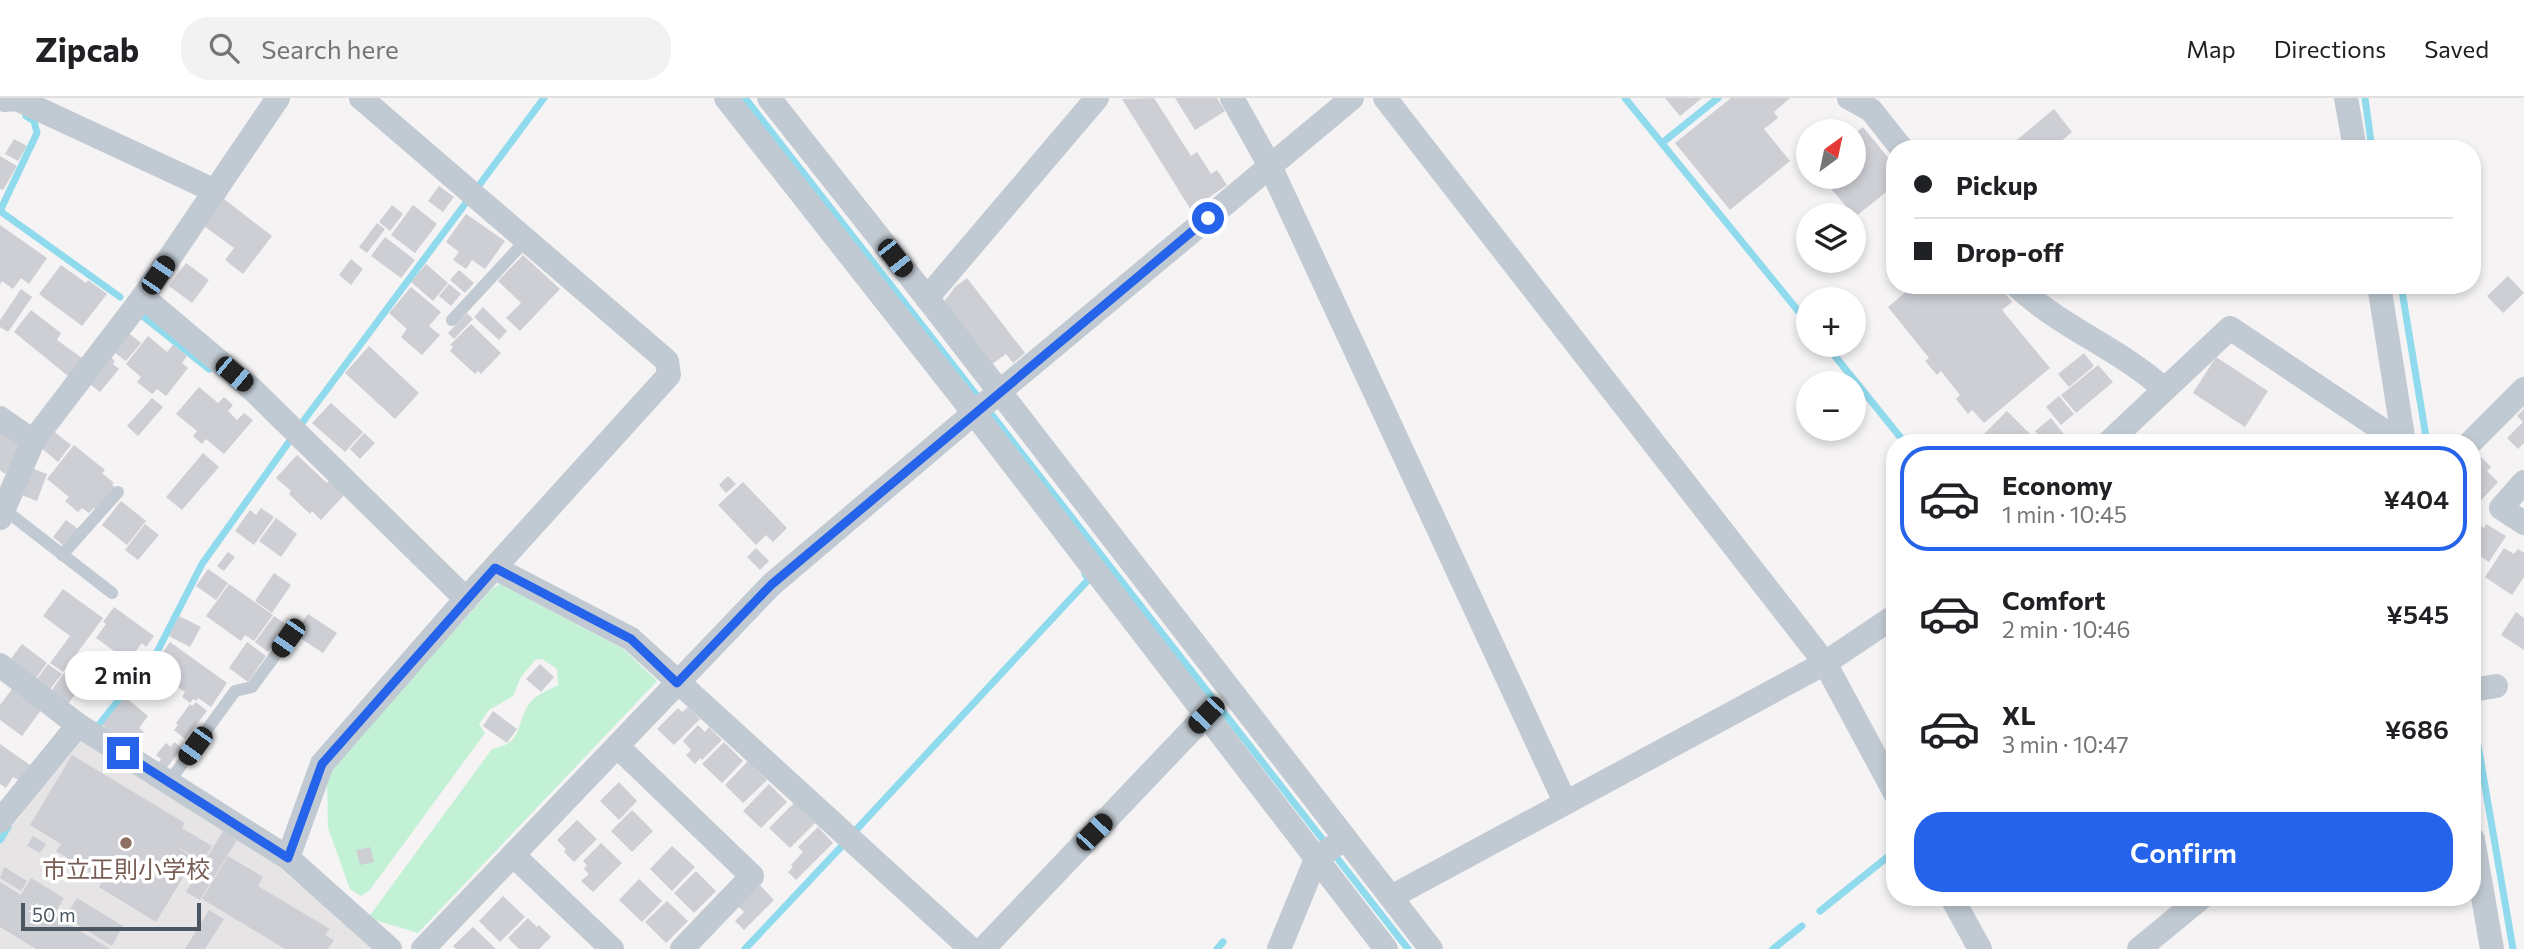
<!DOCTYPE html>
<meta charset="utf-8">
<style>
:root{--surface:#fff;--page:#f2f2f2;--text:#202124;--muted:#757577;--line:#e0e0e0;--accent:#2563eb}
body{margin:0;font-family:Commissioner,"Noto Sans JP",sans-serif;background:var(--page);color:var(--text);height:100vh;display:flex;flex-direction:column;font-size:26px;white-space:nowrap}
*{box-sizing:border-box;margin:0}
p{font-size:23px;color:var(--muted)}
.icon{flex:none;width:38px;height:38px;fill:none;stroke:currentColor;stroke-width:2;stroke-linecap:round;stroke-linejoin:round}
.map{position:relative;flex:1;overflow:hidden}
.side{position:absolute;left:1886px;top:336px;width:595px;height:472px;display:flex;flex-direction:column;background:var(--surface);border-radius:28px;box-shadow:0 4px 10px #0003}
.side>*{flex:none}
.top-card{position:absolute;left:1886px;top:42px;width:595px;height:154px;border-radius:28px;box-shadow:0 4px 10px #0003;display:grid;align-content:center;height:154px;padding:0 28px;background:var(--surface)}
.needle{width:46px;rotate:33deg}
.controls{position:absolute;left:1796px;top:21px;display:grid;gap:14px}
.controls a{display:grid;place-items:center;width:70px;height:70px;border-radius:50%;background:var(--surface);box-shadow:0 4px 10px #0003;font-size:35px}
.scale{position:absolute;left:21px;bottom:18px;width:180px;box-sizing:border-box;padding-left:7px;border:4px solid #4a5661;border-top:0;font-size:19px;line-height:24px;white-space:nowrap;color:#4a5661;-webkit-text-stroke:5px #fff;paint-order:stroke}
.end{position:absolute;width:32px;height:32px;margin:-16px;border:9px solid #2563eb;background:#fff;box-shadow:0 0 0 4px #fff}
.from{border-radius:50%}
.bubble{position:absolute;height:49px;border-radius:24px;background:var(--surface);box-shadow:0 4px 10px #0003;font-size:23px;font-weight:600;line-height:49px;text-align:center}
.car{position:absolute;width:21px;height:42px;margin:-21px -10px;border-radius:9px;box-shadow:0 0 5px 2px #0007;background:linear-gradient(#222 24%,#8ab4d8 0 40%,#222 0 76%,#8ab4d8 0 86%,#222 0)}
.top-card b{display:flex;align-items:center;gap:24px;height:66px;font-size:26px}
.top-card b+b{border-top:2px solid var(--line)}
.top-card i{width:18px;height:18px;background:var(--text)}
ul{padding:12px 0 0;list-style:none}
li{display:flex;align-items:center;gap:21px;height:105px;margin:0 14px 10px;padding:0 14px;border:4px solid transparent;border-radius:28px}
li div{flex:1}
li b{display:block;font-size:26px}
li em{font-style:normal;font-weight:600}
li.active{border-color:var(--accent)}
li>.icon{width:63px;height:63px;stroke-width:1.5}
.action{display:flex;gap:14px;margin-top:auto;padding:14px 28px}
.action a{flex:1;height:80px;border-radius:28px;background:var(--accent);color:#fff;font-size:28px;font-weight:600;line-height:80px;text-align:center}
header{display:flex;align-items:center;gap:42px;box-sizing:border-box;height:98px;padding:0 35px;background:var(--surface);border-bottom:2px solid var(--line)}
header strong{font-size:33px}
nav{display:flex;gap:38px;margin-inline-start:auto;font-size:24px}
.search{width:490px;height:63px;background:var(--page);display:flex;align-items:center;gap:18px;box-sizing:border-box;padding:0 24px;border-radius:28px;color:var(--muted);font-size:26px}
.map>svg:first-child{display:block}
.education{fill:#e6e4e5}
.green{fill:#c3f1d5}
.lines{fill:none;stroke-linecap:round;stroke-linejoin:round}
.stream{stroke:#90daee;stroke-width:7}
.building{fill:#cdcfd5}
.lane{stroke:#c1cad2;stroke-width:12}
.street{stroke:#c1cad2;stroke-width:24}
.route{stroke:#2563eb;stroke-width:9}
.education-dot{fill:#8d6e63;stroke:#fff;stroke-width:2.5}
.labels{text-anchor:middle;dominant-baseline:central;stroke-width:7;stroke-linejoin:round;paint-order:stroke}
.education-label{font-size:24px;fill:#785e54;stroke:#fff}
</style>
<header>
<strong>Zipcab</strong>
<div class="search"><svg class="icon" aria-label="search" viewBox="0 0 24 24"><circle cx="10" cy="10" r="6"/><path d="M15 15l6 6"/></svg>Search here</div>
<nav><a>Map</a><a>Directions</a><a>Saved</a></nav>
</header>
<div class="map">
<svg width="2524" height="851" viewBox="0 0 2524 851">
<rect width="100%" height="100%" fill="#f5f3f3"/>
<polygon class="education" points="79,642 246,742 377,851 0,851 0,748 8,734"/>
<path class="green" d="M 500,486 L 623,551 L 657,583 L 418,835 L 368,820 L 492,651 C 521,645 515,634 526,611 C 532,598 546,593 558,587 L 557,571 L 542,561 L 535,562 L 521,579 L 513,598 L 489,612 L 479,626 L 485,635 L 369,793 L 361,798 L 350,791 L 328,730 L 327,680 L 353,645 L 492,491 Z"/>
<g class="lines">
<g class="stream">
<polyline points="745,0 1408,851"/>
<polyline points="1625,0 1808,225"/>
<polyline points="2365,0 2372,51"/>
<polyline points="26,18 34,23 37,35 0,113 120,199"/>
<polyline points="1662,45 1718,0"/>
<polyline points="477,90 544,0"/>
<polyline points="2401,187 2427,345"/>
<polyline points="144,219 209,271"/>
<polyline points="1826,247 1905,345"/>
<polyline points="299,329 468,102"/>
<polyline points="2473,618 2513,851"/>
<polyline points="98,628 157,554 202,466 291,341"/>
<polyline points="856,732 1089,481 1085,476"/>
<polyline points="0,742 8,729"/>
<polyline points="1820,813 1895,753"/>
<polyline points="745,851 841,749"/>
<polyline points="1217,851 1223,844"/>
<polyline points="1773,851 1802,828"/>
</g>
</g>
<g class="building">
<polygon points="1154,0 1191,58 1197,54 1211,76 1217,72 1227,87 1191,112 1122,1"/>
<polygon points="1175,0 1217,0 1225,13 1195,32"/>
<polygon points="1665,0 1702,0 1680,18"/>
<polygon points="1731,0 1790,0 1774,14 1778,20 1764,31 1790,63 1730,112 1675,45"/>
<polygon points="2054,11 2072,34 2052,51 2006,51"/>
<polygon points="1863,29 1895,68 1895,87 1855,119 1821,79 1853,79 1853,37"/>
<polygon points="14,41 27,48 18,63 5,56"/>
<polygon points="0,58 17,68 3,92 0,91"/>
<polygon points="439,88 454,99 443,114 428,103"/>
<polygon points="224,101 272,138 243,176 225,162 234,150 204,128"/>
<polygon points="392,107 403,116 390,133 379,124"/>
<polygon points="413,107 437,126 415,155 391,137"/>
<polygon points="466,116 505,143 485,171 472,162 466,171 453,162 459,154 446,144"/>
<polygon points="377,125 385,131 367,155 359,149"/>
<polygon points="0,127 47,160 29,186 21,180 13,191 2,183 0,186"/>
<polygon points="385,139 415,162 401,180 371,158"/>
<polygon points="523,157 560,191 520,233 506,220 521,205 498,183"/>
<polygon points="351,161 363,171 351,187 339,177"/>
<polygon points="186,165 209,182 192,205 169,188"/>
<polygon points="426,166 448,185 433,203 411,184"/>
<polygon points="61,167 86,185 88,182 107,196 82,228 39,196"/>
<polygon points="459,172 474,185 465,195 450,182"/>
<polygon points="2508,178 2524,195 2503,215 2487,198"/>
<polygon points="967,180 1025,255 1013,265 1006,256 991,267 943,205 955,189"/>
<polygon points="449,186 461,196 451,208 439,198"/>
<polygon points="1914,187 1975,187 1980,194 1985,190 1983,187 1998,187 2012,204 2002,212 2050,270 1984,325 1972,312 1968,316 1956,301 1960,297 1941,273 1937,277 1925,263 1929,260 1888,209"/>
<polygon points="411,189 441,214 429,228 440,237 422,257 401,239 407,231 389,215"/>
<polygon points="21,191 32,199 8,234 0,229 0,222"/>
<polygon points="483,209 507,233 499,242 474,219"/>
<polygon points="31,212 61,235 57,242 82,260 68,278 14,234"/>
<polygon points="467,215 473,221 454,241 448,235"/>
<polygon points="471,226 501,255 481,276 478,273 475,276 450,253 453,249 450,247"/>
<polygon points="126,233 141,245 126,263 111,252"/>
<polygon points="148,238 167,254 173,247 187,258 182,265 188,270 166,298 157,291 152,296 137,284 141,279 126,266"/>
<polygon points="369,248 419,295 395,321 345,275"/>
<polygon points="2084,255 2094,268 2069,289 2058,276"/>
<polygon points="107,256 115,263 113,266 119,271 100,294 86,283"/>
<polygon points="2216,259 2268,293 2245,329 2193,295"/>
<polygon points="2098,267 2113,284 2076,315 2061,297"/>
<polygon points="199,289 218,305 224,299 233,307 228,313 237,322 244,315 253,322 224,356 206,341 202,346 193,338 197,333 176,316"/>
<polygon points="2059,298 2074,316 2061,327 2046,309"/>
<polygon points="152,300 163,309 138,338 127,328"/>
<polygon points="331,305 363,334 345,354 312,325"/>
<polygon points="2524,311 2524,345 2518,351 2507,340 2523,324 2517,318"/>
<polygon points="2007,313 2039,345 1975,345"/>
<polygon points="2051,320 2071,345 2045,345 2035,333"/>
<polygon points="0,330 24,347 5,376 0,372"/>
<polygon points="52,332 71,347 58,364 39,348"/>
<polygon points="364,335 375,345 360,361 350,351"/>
<polygon points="74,347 105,372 102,375 114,385 112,387 115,389 96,411 94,410 89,415 82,410 78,414 65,403 69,399 47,381"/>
<polygon points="203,355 219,369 182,412 166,399"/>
<polygon points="2478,356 2491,369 2487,373 2498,384 2473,411 2473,362"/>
<polygon points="297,357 327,385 330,381 346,395 321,422 312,413 310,416 289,396 291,393 276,380"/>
<polygon points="29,369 47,376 37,403 19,396"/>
<polygon points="728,378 736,386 726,395 719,387"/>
<polygon points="743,384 787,430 773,444 766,437 756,447 718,407"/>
<polygon points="121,403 146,423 127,447 102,427"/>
<polygon points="261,410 274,419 254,447 235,433 250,412 256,417"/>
<polygon points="276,420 297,436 281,459 259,443"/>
<polygon points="66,422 78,431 64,448 53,439"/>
<polygon points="145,426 159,437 138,462 125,452"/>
<polygon points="2478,426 2484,430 2486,426 2506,438 2489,464 2473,453 2473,433"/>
<polygon points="756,450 769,463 760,472 747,459"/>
<polygon points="2504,450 2514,456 2518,451 2524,455 2524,479 2512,497 2485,479"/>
<polygon points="228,454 235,459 224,473 217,468"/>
<polygon points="208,471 228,485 216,502 196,488"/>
<polygon points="274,475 291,487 272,515 255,503"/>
<polygon points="229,486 273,517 254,543 245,537 241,543 206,518"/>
<polygon points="63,491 103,520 63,574 50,565 70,538 43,518"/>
<polygon points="114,509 154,538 146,549 142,545 128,563 96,540 106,526 103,524"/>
<polygon points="2516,514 2524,520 2524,552 2501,537"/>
<polygon points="308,516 337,535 323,555 294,536"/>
<polygon points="179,518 201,529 190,549 169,538"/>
<polygon points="274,518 287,527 268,554 255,544"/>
<polygon points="170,544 227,585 211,609 198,600 196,603 193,601 190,605 182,599 185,594 151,571"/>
<polygon points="247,544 266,558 248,584 229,570"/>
<polygon points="22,546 47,565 33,584 7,566"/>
<polygon points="48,566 62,576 47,595 34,585"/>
<polygon points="130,566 138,573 120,598 109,589 124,569 126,571"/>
<polygon points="540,566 554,579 541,594 526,581"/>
<polygon points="64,575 81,588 68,606 51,593"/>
<polygon points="15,587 44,608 22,638 0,622 0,607"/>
<polygon points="125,599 148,618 139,630 144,634 134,646 129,642 126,646 102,627"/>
<polygon points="196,604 207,613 185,641 174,632 178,627 176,625 190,606 192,608"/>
<polygon points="688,609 700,621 674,647 657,631 678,610 682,614"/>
<polygon points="493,613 517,631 507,645 483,628"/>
<polygon points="698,627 705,634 709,629 722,642 702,662 700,660 695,666 686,657 691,652 683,643"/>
<polygon points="174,644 182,650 165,672 158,666 161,661 156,657 166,645 171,649"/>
<polygon points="724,644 743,663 722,685 702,666"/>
<polygon points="0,646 30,667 20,683 13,679 6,690 0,686"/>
<polygon points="72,657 185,725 182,730 212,748 202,764 173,746 194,761 156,824 99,789 103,782 56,753 61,746 30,727"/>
<polygon points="748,663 767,682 743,705 725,687"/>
<polygon points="619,684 637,703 619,722 600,703"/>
<polygon points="769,686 787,704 761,730 743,713"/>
<polygon points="794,705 815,725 790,750 769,730"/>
<polygon points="632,712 653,733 632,754 611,733"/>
<polygon points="577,722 597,741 574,764 564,754 566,751 557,742"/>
<polygon points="818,729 833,745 796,782 788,774 793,769 791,767 803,754 798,749"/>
<polygon points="223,733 237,742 200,802 186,794"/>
<polygon points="33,738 46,746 40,755 27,748"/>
<polygon points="601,745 622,765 593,794 581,783 589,776 584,771 587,767 583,763"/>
<polygon points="672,748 695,769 672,793 650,771"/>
<polygon points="370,749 374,764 360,767 356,752"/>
<polygon points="228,758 263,779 258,788 330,831 325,837 334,842 328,851 285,851 202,801"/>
<polygon points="4,769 27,783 21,793 0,780"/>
<polygon points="696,773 716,793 694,815 674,795"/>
<polygon points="31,780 64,800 54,817 110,851 36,851 0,829 0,784 21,797"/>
<polygon points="639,781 662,803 642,824 619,802"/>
<polygon points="760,787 774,802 744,832 735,823 744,814 738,808"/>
<polygon points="503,798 525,819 500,844 479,823"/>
<polygon points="77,800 123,828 112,848 65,819"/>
<polygon points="667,803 688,823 666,845 645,824"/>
<polygon points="209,812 224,821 205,851 185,851"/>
<polygon points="528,820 537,829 539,827 551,839 539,851 519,851 508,840"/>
<polygon points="473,829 496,851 456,851 453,848"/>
</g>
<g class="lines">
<g class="lane">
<polyline points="452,222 526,142"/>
<polyline points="5,412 112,495"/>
<polyline points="62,457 118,394"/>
<polyline points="169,684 235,593 252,589 288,540"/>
</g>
<g class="street">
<polyline points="0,0 5,2 17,1 215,93"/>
<polyline points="726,0 974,315 1386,851"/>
<polyline points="769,0 927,200 1431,851"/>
<polyline points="1232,0 1270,68 1565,704"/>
<polyline points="1385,0 1825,565 1895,695"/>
<polyline points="1849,0 1871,12 1902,51"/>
<polyline points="2346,0 2355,51"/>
<path d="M 2016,187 C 2061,230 2119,250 2164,291"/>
<polyline points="2379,187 2404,345"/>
<polyline points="143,199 253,292 466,501"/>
<polyline points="927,200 1097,0"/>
<polyline points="0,320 33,343"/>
<polyline points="2108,345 2230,230 2402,345"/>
<polyline points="2470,345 2524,291"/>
<polyline points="2524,384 2501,410 2524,425"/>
<polyline points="0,420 33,343 143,199 278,0"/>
<polyline points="495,470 631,541 971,851"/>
<polyline points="0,567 78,627 288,760 390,851"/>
<polyline points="2473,592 2496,588"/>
<polyline points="617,648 752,778 682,851"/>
<polyline points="0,723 78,627"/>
<polyline points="2473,741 2492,851"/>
<polyline points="513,757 612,851"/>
<polyline points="288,760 322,666 466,501 669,277 667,263 361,0"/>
<polyline points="1391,799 1825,565 1895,518"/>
<polyline points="1952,800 1980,851"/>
<polyline points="423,851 771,487 974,315 1352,0"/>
<polyline points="983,851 1206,617"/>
<polyline points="1279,851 1316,761 1345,740"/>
<polyline points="2139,851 2201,800"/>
</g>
</g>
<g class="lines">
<polyline class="route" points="123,655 288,760 322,666 495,470 631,541 677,585 771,487 1208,120"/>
</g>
<circle class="education-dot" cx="126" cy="745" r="7"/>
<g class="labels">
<g class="education-label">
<text x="126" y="770">市立正則小学校</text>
</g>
</g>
</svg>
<div class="controls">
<a><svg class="needle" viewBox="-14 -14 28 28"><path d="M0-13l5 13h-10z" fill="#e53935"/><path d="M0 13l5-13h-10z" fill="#757577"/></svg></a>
<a><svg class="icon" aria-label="layers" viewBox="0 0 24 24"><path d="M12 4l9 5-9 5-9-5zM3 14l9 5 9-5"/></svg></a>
<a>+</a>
<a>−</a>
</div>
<div class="scale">50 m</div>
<i class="end from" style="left:1208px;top:120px"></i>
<i class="end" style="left:123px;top:655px"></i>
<div class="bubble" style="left:65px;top:553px;width:116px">2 min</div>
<i class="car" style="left:895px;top:160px;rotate:142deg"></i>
<i class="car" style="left:158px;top:177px;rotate:34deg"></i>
<i class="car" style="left:234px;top:276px;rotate:130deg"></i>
<i class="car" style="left:288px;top:540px;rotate:215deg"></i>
<i class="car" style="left:1206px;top:617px;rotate:224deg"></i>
<i class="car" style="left:195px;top:648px;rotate:216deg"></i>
<i class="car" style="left:1094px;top:734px;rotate:44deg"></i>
<div class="top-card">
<b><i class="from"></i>Pickup</b>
<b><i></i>Drop-off</b>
</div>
<section class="side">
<ul>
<li class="active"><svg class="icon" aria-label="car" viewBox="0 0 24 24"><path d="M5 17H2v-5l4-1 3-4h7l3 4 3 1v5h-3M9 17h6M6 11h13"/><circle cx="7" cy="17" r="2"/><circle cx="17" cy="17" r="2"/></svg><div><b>Economy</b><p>1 min · 10:45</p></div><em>¥404</em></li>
<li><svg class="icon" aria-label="car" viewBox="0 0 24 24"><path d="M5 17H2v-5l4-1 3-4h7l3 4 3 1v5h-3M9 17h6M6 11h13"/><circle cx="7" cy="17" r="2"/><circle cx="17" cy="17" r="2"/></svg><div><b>Comfort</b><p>2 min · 10:46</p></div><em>¥545</em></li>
<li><svg class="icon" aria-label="car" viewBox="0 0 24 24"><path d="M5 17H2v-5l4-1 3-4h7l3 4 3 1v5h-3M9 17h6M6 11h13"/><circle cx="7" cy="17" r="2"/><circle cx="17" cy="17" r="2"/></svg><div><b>XL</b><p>3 min · 10:47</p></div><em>¥686</em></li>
</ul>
<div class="action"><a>Confirm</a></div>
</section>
</div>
